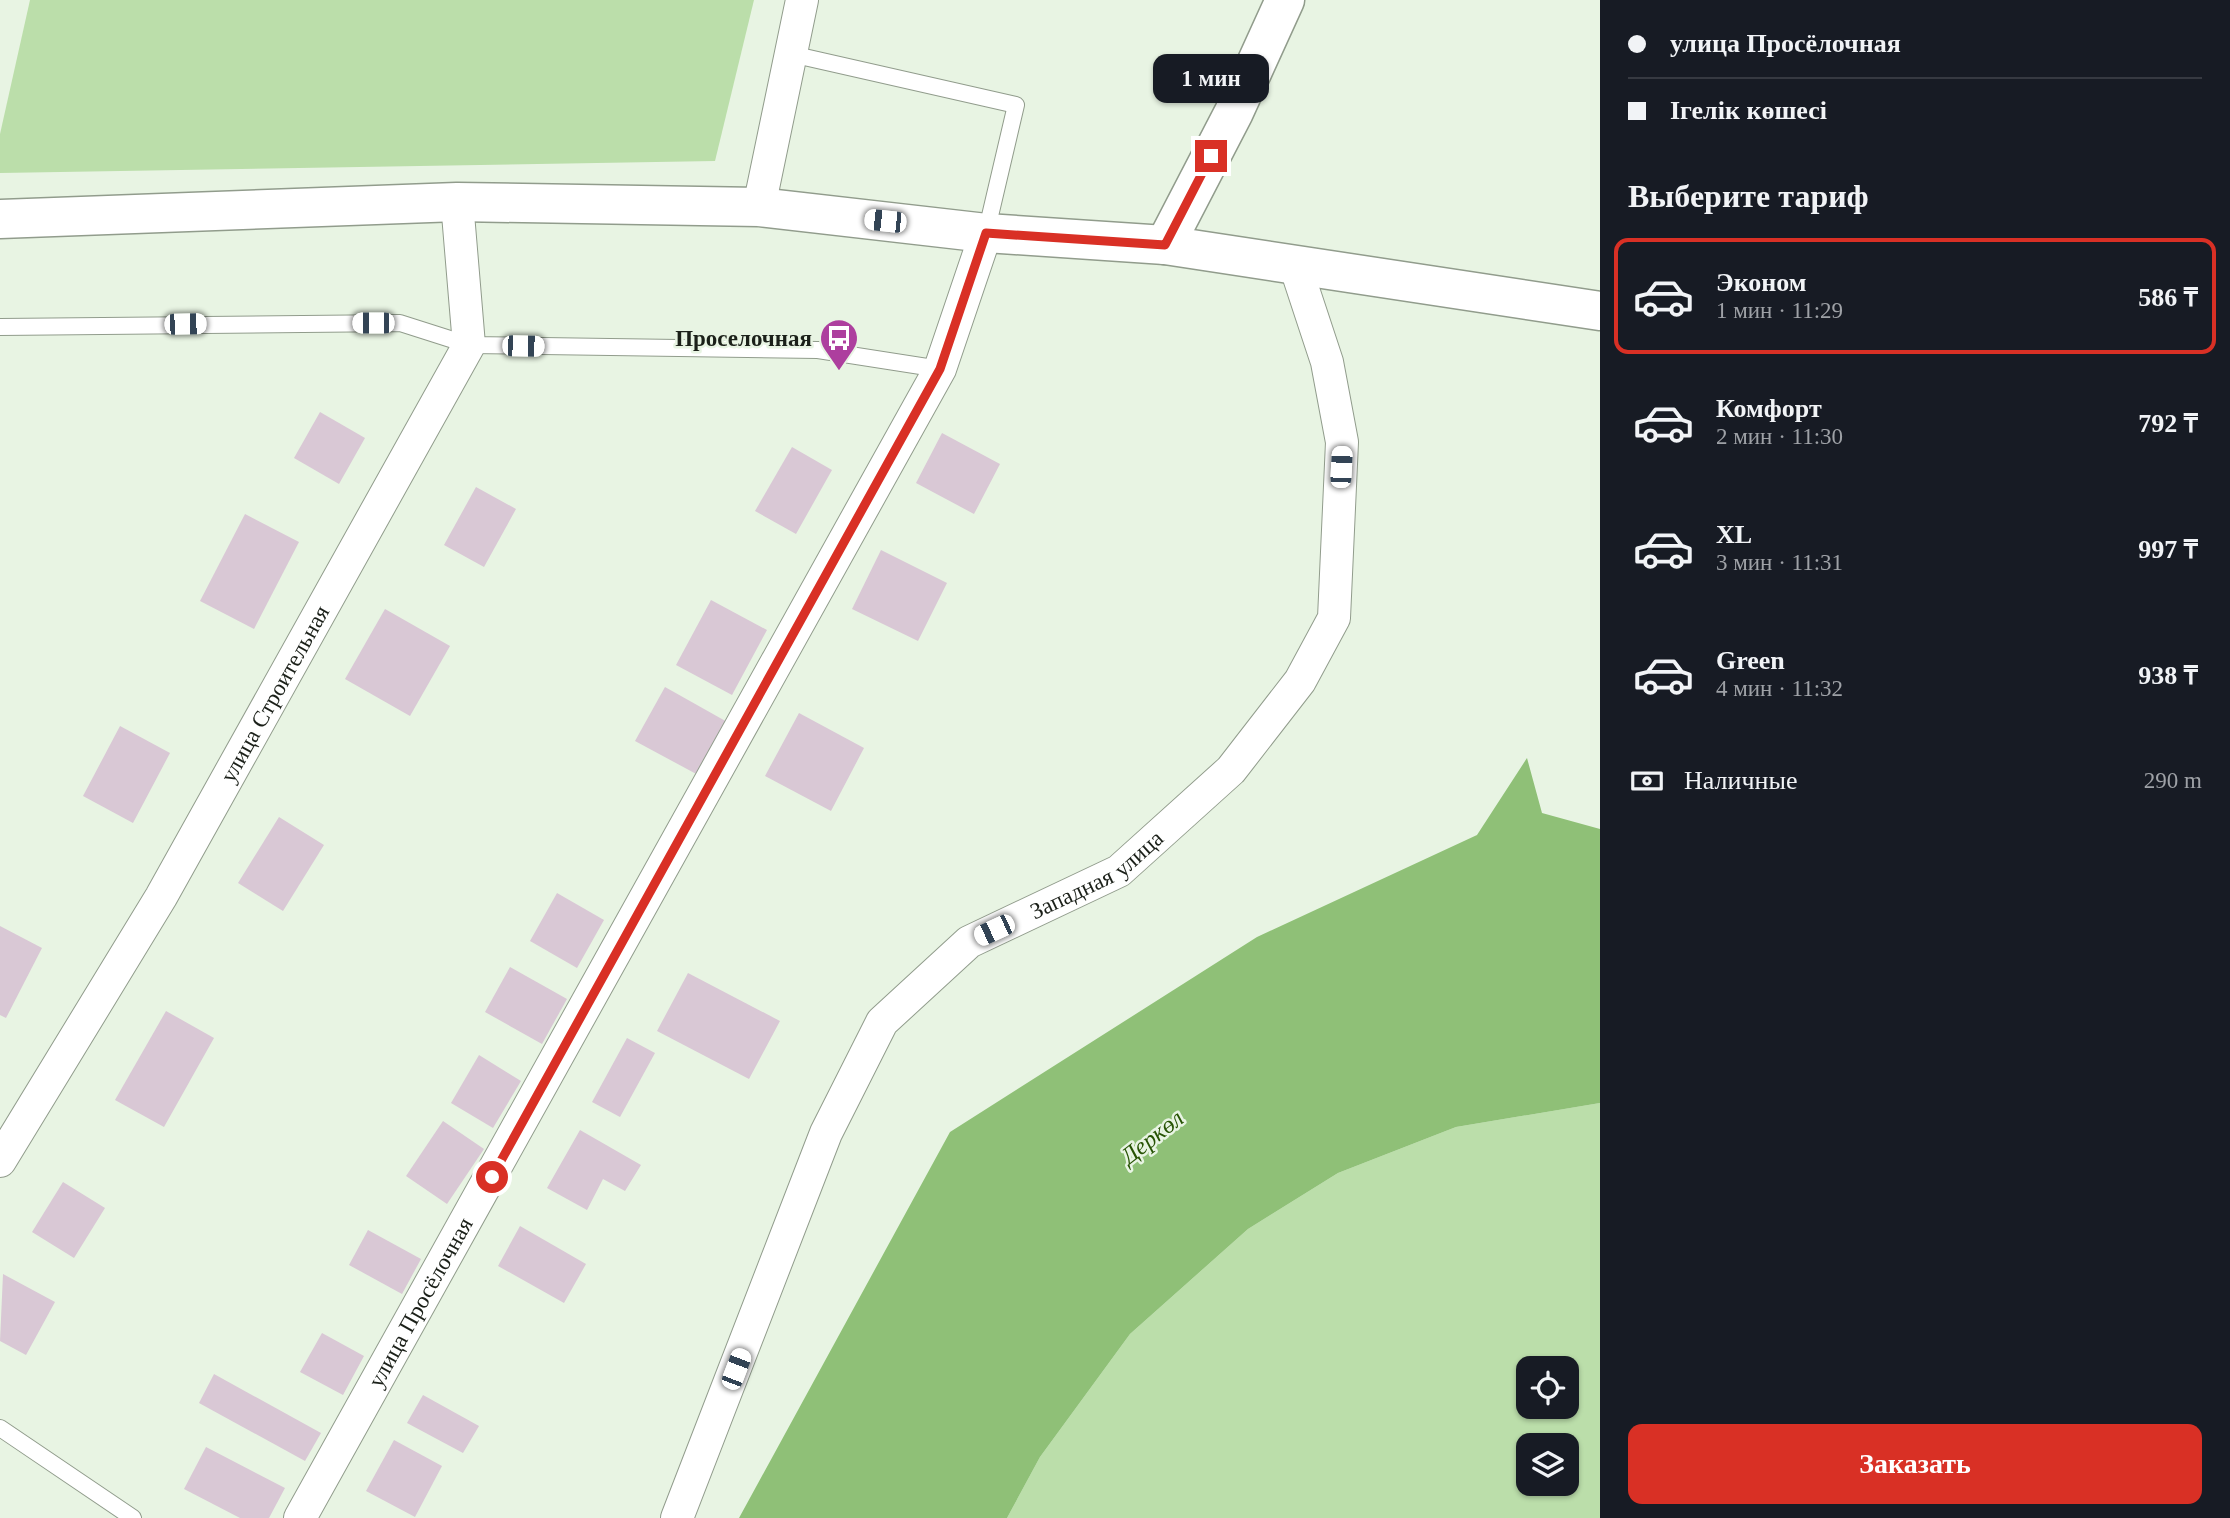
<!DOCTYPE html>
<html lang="ru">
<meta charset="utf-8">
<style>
:root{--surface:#171b24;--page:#20242c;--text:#f1f3f6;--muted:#9ea1a6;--line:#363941;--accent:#d93025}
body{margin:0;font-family:Georgia,serif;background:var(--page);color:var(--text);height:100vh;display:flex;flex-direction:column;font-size:26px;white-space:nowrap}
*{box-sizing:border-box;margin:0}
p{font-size:23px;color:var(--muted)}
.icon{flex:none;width:38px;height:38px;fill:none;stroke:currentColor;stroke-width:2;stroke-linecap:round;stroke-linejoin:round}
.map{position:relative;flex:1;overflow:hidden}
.sheet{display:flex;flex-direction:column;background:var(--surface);width:630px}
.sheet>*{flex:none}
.top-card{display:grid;align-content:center;height:154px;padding:0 28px;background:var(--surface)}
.controls{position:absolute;left:1516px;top:1356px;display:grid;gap:14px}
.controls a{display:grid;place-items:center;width:63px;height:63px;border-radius:14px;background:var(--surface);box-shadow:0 2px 5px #0004;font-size:35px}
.end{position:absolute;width:32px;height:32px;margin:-16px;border:9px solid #d93025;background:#fff;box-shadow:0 0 0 4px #fff}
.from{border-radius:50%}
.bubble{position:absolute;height:49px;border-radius:14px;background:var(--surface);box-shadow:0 2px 5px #0004;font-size:23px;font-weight:600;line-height:49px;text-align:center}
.car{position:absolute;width:21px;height:42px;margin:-21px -10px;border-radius:9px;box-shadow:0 0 5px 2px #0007;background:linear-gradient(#fff 24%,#345 0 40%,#fff 0 76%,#345 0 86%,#fff 0)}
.top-card b{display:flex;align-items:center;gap:24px;height:66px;font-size:26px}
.top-card b+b{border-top:2px solid var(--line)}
.top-card i{width:18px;height:18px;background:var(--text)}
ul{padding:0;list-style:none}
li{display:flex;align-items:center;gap:21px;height:116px;margin:0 14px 10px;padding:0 14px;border:4px solid transparent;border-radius:14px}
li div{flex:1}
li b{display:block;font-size:26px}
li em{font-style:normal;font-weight:600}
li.selected{border-color:var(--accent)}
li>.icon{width:63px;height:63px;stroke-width:1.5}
h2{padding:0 28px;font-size:32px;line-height:84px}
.pay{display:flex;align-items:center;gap:18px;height:77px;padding:0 28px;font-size:26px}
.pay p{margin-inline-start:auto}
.cta{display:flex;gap:14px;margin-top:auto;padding:14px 28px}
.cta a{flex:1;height:80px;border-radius:14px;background:var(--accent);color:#fff;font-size:28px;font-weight:600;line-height:80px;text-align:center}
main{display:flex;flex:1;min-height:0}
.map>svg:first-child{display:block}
.green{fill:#bbdeaa;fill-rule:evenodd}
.water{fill:#8fc077}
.building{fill:#d9c8d5}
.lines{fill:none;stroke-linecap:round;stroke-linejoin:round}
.lane-casing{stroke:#919c8c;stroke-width:18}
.street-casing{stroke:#919c8c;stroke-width:34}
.secondary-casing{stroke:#919c8c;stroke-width:41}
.lane{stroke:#fff;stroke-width:16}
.street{stroke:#fff;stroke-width:32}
.secondary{stroke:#fff;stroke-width:38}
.route{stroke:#d93025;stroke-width:9}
.labels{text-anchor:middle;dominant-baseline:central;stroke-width:5;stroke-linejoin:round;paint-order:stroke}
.poi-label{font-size:23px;font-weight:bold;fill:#1b2019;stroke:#e8f4e3;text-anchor:end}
.street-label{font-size:23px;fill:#1b2019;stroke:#e8f4e3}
.water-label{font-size:24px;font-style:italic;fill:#265303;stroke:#e8f4e3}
</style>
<main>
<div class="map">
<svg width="1600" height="1518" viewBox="0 0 1600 1518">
<rect width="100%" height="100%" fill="#e8f4e3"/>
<g class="green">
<polygon points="30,0 754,0 715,161 0,173 0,134"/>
<path d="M 1600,1103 L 1600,1518 L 1007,1518 L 1040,1457 L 1130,1334 L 1248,1229 L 1338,1173 L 1456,1127 ZM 1528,1368 L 1566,1368 L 1566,1407 L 1528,1407 ZM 1528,1446 L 1566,1446 L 1566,1484 L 1528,1484 Z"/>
</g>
<polygon class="water" points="1527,758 1542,813 1600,829 1600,1103 1456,1127 1338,1173 1248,1229 1130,1334 1040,1457 1007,1518 739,1518 950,1132 1257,937 1477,835"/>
<g class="building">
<polygon points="320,412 365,438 339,484 294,458"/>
<polygon points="942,433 1000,464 974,514 916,483"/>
<polygon points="792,447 832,470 796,534 755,511"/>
<polygon points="476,487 516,509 484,567 444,545"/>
<polygon points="245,514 299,542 254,629 200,601"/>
<polygon points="881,550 947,583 918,641 852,609"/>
<polygon points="711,600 767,630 732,695 676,665"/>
<polygon points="385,609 450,646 410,716 345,679"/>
<polygon points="665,687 729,723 700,776 635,741"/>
<polygon points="799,713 864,748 831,811 765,776"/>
<polygon points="120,726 170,753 133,823 83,796"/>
<polygon points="279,817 324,845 283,911 238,883"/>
<polygon points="557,893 604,920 577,968 530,941"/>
<polygon points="0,926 42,948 6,1018 0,1015"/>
<polygon points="510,967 567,999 542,1044 485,1012"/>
<polygon points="688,973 780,1021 749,1079 657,1031"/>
<polygon points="166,1011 214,1038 164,1127 115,1100"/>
<polygon points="627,1038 655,1053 620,1117 592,1102"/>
<polygon points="479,1055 521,1081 493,1128 451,1103"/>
<polygon points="443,1121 484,1149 447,1204 406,1176"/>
<polygon points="580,1130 641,1165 625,1191 603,1179 587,1210 547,1188"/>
<polygon points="63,1182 105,1208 74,1258 32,1232"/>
<polygon points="520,1226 586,1264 564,1303 498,1266"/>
<polygon points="368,1230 421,1259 402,1294 349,1265"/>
<polygon points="3,1274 55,1302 26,1355 0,1341"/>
<polygon points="322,1333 364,1356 343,1395 300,1372"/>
<polygon points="214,1374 321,1433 305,1461 199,1403"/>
<polygon points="423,1395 479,1426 463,1453 407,1423"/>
<polygon points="394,1440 442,1466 415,1517 366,1491"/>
<polygon points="206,1447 285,1488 269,1518 240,1518 184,1489"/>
</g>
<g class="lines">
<defs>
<g id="lane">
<polyline points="791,54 1016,105 986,233"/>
<polyline points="0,327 400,323 469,345 818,350 940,369"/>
<polyline points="0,1428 133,1518"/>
</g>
<g id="street">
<polyline points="759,207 802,0"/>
<path id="s1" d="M 0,1161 L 161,897 L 469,345 L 457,202"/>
<path id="s2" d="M 300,1518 L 940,369 L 986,233"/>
<path id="s3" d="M 677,1518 L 826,1133 L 882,1022 L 969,942 L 1119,871 L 1231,770 L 1300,681 L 1334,618 L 1342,442 L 1327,362 L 1295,265"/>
</g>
<g id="secondary">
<polyline points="0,219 457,202 759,207 986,233 1165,245 1600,311"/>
<polyline points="1165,245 1234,112 1285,0"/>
</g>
</defs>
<use href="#lane" class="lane-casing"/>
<use href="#street" class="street-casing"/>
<use href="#secondary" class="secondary-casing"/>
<use href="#lane" class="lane"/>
<use href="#street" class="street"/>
<use href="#secondary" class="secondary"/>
</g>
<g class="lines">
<polyline class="route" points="492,1177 940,369 986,233 1165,245 1211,156"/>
</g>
<defs>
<symbol id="bus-pin" viewBox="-11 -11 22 30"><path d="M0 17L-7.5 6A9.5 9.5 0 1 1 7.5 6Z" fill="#ad3f9e" stroke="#e8f4e3"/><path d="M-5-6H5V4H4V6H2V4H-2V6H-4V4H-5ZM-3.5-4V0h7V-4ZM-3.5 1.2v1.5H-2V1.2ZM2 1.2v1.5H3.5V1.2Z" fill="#fff"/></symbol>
</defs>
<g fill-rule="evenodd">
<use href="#bus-pin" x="817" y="316" width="44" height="60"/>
</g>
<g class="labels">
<g class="poi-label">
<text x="812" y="338">Проселочная</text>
</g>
<g class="street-label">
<text stroke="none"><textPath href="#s1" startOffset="542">улица Строительная</textPath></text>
<text stroke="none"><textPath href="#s3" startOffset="800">Западная улица</textPath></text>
<text stroke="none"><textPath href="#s2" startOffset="247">улица Просёлочная</textPath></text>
</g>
<g class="water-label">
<text transform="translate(1152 1137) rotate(-38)">Деркөл</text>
</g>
</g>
</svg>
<div class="controls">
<a><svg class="icon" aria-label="locate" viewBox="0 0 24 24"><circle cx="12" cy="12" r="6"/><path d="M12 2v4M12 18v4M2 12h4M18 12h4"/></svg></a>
<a><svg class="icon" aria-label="layers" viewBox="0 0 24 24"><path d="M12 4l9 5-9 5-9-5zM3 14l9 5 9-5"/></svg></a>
</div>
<i class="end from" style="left:492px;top:1177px"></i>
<i class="end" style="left:1211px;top:156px"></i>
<div class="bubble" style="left:1153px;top:54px;width:116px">1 мин</div>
<i class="car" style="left:885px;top:221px;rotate:276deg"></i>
<i class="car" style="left:373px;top:323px;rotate:270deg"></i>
<i class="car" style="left:185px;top:324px;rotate:89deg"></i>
<i class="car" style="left:523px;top:346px;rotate:91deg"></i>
<i class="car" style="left:1341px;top:467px;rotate:3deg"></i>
<i class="car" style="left:994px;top:930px;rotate:245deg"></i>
<i class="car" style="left:736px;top:1369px;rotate:21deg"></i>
</div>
<section class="sheet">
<div class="top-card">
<b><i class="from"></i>улица Просёлочная</b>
<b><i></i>Ігелік көшесі</b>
</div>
<h2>Выберите тариф</h2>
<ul>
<li class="selected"><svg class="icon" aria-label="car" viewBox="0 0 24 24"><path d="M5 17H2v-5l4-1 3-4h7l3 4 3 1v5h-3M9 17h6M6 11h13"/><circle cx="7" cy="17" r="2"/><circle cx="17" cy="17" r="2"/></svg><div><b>Эконом</b><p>1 мин · 11:29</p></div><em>586 ₸</em></li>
<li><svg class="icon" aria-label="car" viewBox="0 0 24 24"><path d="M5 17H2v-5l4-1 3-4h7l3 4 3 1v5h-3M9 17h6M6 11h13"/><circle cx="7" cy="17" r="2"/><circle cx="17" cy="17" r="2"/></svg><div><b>Комфорт</b><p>2 мин · 11:30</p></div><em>792 ₸</em></li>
<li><svg class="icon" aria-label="car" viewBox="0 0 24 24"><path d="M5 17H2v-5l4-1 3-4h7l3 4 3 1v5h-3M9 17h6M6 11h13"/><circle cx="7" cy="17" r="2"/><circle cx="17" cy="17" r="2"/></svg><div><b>XL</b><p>3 мин · 11:31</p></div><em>997 ₸</em></li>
<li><svg class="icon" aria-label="car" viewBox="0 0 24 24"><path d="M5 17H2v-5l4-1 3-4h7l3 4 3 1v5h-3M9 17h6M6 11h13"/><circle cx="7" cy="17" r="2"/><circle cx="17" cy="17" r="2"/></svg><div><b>Green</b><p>4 мин · 11:32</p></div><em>938 ₸</em></li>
</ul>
<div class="pay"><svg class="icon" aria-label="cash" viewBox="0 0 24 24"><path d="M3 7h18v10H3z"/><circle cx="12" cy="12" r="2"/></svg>Наличные<p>290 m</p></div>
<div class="cta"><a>Заказать</a></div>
</section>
</main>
